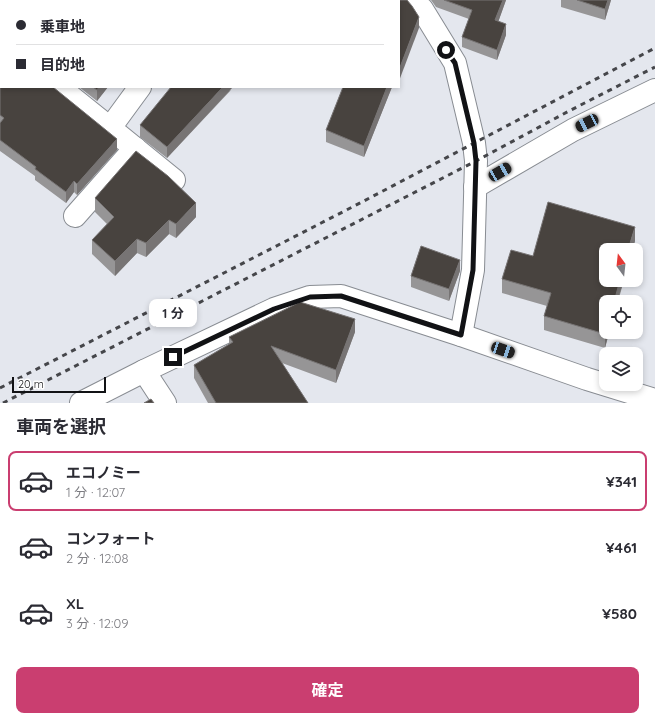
<!DOCTYPE html>
<html lang="ja">
<meta charset="utf-8">
<style>
:root{--surface:#fff;--page:#f7f7f7;--text:#2b2b33;--muted:#7c7c81;--line:#e1e1e2;--accent:#ca3e70}
body{margin:0;font-family:Quicksand,"Noto Sans JP",sans-serif;background:var(--page);color:var(--text);height:100vh;display:flex;flex-direction:column;font-size:15px;white-space:nowrap}
*{box-sizing:border-box;margin:0}
p{font-size:13px;color:var(--muted)}
.icon{flex:none;width:22px;height:22px;fill:none;stroke:currentColor;stroke-width:2;stroke-linecap:round;stroke-linejoin:round}
.map{position:relative;height:403px;overflow:hidden}
.details{display:flex;flex-direction:column;background:var(--surface);flex:1}
.details>*{flex:none}
.top-card{position:absolute;left:0px;top:0px;width:400px;height:88px;box-shadow:0 2px 6px #0003;display:grid;align-content:center;height:88px;padding:0 16px;background:var(--surface)}
.needle{width:26px;rotate:345deg}
.buttons{position:absolute;left:599px;top:243px;display:grid;gap:8px}
.buttons a{display:grid;place-items:center;width:44px;height:44px;border-radius:8px;background:var(--surface);box-shadow:0 2px 6px #0003;font-size:20px}
.scale{position:absolute;left:12px;bottom:10px;width:94px;box-sizing:border-box;padding-left:4px;border:2px solid #111215;border-top:0;font-size:11px;line-height:14px;white-space:nowrap;color:#111215;-webkit-text-stroke:3px #fff;paint-order:stroke}
.end{position:absolute;width:18px;height:18px;margin:-9px;border:5px solid #111215;background:#fff;box-shadow:0 0 0 2px #fff}
.from{border-radius:50%}
.bubble{position:absolute;height:28px;border-radius:8px;background:var(--surface);box-shadow:0 2px 6px #0003;font-size:13px;font-weight:700;line-height:28px;text-align:center}
.car{position:absolute;width:12px;height:24px;margin:-12px -6px;border-radius:5px;box-shadow:0 0 3px 1px #0007;background:linear-gradient(#222 24%,#8ab4d8 0 40%,#222 0 76%,#8ab4d8 0 86%,#222 0)}
.top-card b{display:flex;align-items:center;gap:14px;height:38px;font-size:15px}
.top-card b+b{border-top:1px solid var(--line)}
.top-card i{width:10px;height:10px;background:var(--text)}
ul{padding:0;list-style:none}
li{display:flex;align-items:center;gap:12px;height:60px;margin:0 8px 6px;padding:0 8px;border:2px solid transparent;border-radius:8px}
li div{flex:1}
li b{display:block;font-size:15px}
li em{font-style:normal;font-weight:700}
li.selected{border-color:var(--accent)}
li>.icon{width:36px;height:36px;stroke-width:1.5}
h2{padding:0 16px;font-size:18px;line-height:48px}
.button{display:flex;gap:8px;margin-top:auto;padding:8px 16px}
.button a{flex:1;height:46px;border-radius:8px;background:var(--accent);color:#fff;font-size:16px;font-weight:700;line-height:46px;text-align:center}
.map>svg:first-child{display:block}
.lines{fill:none;stroke-linecap:round;stroke-linejoin:round}
.street-casing{stroke:#888c92;stroke-width:24}
.street{stroke:#fff;stroke-width:22}
.rail{stroke:#45464a;stroke-width:3;stroke-dasharray:5 5;stroke-linecap:butt}
.wall{fill:#969596}
.shaded-wall{fill:#777474}
.building{fill:#48433f;stroke:#777474}
.route{stroke:#111215;stroke-width:5}
</style>
<div class="map">
<svg width="655" height="403" viewBox="0 0 655 403">
<rect width="100%" height="100%" fill="#e4e7ee"/>
<g class="lines">
<defs>
<g id="street">
<polyline points="412,0 422,9 455,63 474,143 476,161 473,270 461,335"/>
<polyline points="202,1 203,0"/>
<polyline points="0,40 1,41"/>
<polyline points="59,87 110,128"/>
<polyline points="140,87 110,128 174,180"/>
<polyline points="475,187 573,130 655,90"/>
<polyline points="75,216 135,148"/>
<polyline points="144,371 165,403"/>
<polyline points="81,403 144,371 274,309 310,297 341,296 461,335 587,379 655,400"/>
</g>
</defs>
<use href="#street" class="street-casing"/>
<use href="#street" class="street"/>
<g class="rail">
<polyline points="0,388 362,202 655,48"/>
<polyline points="3,403 476,161 569,111 655,67"/>
</g>
</g>
<g class="wall">
<polygon points="0,0 1,1 1,28 0,28"/>
<polygon points="238,0 263,0 262,1 239,1"/>
<polygon points="306,0 341,0 340,1 307,1"/>
<polygon points="431,0 506,0 498,22 506,35 497,60 462,47 462,37 469,19 436,7"/>
<polygon points="561,0 611,0 605,20 561,7"/>
<polygon points="0,42 117,150 77,195 74,192 66,203 35,180 35,176 0,151"/>
<polygon points="79,87 108,87 97,101"/>
<polygon points="392,87 364,157 326,142 326,130"/>
<polygon points="231,90 167,158 140,137 140,125"/>
<polygon points="95,198 196,217 176,238 169,234 146,257 137,253 115,276 92,254 92,240 107,224 95,212"/>
<polygon points="635,241 605,348 544,330 544,316 547,306 502,293 502,279 533,256"/>
<polygon points="460,271 449,301 411,287 411,276"/>
<polygon points="355,332 336,383 282,363 308,403 208,403 194,378 194,365 229,344 229,337"/>
</g>
<g class="shaded-wall">
<polygon points="168,0 175,0 174,1 167,1"/>
<polygon points="256,0 263,0 262,1 255,1"/>
<polygon points="329,0 341,0 340,1 328,1"/>
<polygon points="503,0 506,0 495,31 495,20"/>
<polygon points="608,0 611,0 605,20 605,9"/>
<polygon points="419,17 419,28 399,81 399,70"/>
<polygon points="506,24 506,35 497,60 497,50"/>
<polygon points="99,87 108,87 97,101 97,90"/>
<polygon points="223,87 233,87 167,158 167,147"/>
<polygon points="387,87 392,87 364,157 364,146"/>
<polygon points="117,139 117,150 77,195 77,184"/>
<polygon points="74,181 74,192 66,203 66,192"/>
<polygon points="196,203 196,217 176,238 176,224"/>
<polygon points="169,220 169,234 146,257 146,243"/>
<polygon points="635,227 635,241 632,250 628,250"/>
<polygon points="137,239 137,253 115,276 115,261"/>
<polygon points="460,260 460,271 449,301 449,289"/>
<polygon points="620,280 624,280 617,302 614,302"/>
<polygon points="355,319 355,332 336,383 336,370"/>
<polygon points="606,328 606,332 609,332 605,348 605,334"/>
</g>
<g class="building">
<polygon points="0,0 84,0 86,1 1,1 1,17 0,17"/>
<polygon points="115,0 168,0 167,1 114,1"/>
<polygon points="321,0 329,0 328,1 323,1"/>
<polygon points="378,0 407,0 412,6 419,17 399,70 399,1 377,1"/>
<polygon points="444,0 503,0 495,20 506,24 497,50 462,37 472,10"/>
<polygon points="577,0 608,0 605,9"/>
<polygon points="0,42 1,42 1,87 53,87 117,139 77,184 74,181 66,192 35,169 36,167 0,140 0,123 4,118 0,115"/>
<polygon points="93,87 99,87 97,90"/>
<polygon points="171,87 223,87 167,147 140,125"/>
<polygon points="343,87 387,87 364,146 326,130"/>
<polygon points="136,151 168,176 196,203 176,224 169,220 146,243 137,239 115,261 92,240 114,217 95,198"/>
<polygon points="548,202 635,227 628,250 606,250 606,280 620,280 614,302 606,302 606,328 605,334 544,316 551,293 502,279 511,250 533,256"/>
<polygon points="421,246 460,260 449,289 411,276"/>
<polygon points="300,302 355,319 336,370 271,346 308,403 216,403 194,365 233,342 229,337"/>
<polygon points="151,399 154,403 144,403"/>
</g>
<g class="lines">
<polyline class="route" points="173,357 274,309 310,297 341,296 461,335 473,270 476,161 474,143 455,63 446,50"/>
</g>
</svg>
<div class="buttons">
<a><svg class="needle" viewBox="-14 -14 28 28"><path d="M0-13l5 13h-10z" fill="#e53935"/><path d="M0 13l5-13h-10z" fill="#7c7c81"/></svg></a>
<a><svg class="icon" aria-label="locate" viewBox="0 0 24 24"><circle cx="12" cy="12" r="6"/><path d="M12 2v4M12 18v4M2 12h4M18 12h4"/></svg></a>
<a><svg class="icon" aria-label="layers" viewBox="0 0 24 24"><path d="M12 4l9 5-9 5-9-5zM3 14l9 5 9-5"/></svg></a>
</div>
<div class="scale">20 m</div>
<i class="end from" style="left:446px;top:50px"></i>
<i class="end" style="left:173px;top:357px"></i>
<div class="bubble" style="left:149px;top:299px;width:48px">1 分</div>
<i class="car" style="left:587px;top:123px;rotate:244deg"></i>
<i class="car" style="left:500px;top:172px;rotate:60deg"></i>
<i class="car" style="left:503px;top:350px;rotate:109deg"></i>
<div class="top-card">
<b><i class="from"></i>乗車地</b>
<b><i></i>目的地</b>
</div>
</div>
<section class="details">
<h2>車両を選択</h2>
<ul>
<li class="selected"><svg class="icon" aria-label="car" viewBox="0 0 24 24"><path d="M5 17H2v-5l4-1 3-4h7l3 4 3 1v5h-3M9 17h6M6 11h13"/><circle cx="7" cy="17" r="2"/><circle cx="17" cy="17" r="2"/></svg><div><b>エコノミー</b><p>1 分 · 12:07</p></div><em>¥341</em></li>
<li><svg class="icon" aria-label="car" viewBox="0 0 24 24"><path d="M5 17H2v-5l4-1 3-4h7l3 4 3 1v5h-3M9 17h6M6 11h13"/><circle cx="7" cy="17" r="2"/><circle cx="17" cy="17" r="2"/></svg><div><b>コンフォート</b><p>2 分 · 12:08</p></div><em>¥461</em></li>
<li><svg class="icon" aria-label="car" viewBox="0 0 24 24"><path d="M5 17H2v-5l4-1 3-4h7l3 4 3 1v5h-3M9 17h6M6 11h13"/><circle cx="7" cy="17" r="2"/><circle cx="17" cy="17" r="2"/></svg><div><b>XL</b><p>3 分 · 12:09</p></div><em>¥580</em></li>
</ul>
<div class="button"><a>確定</a></div>
</section>
